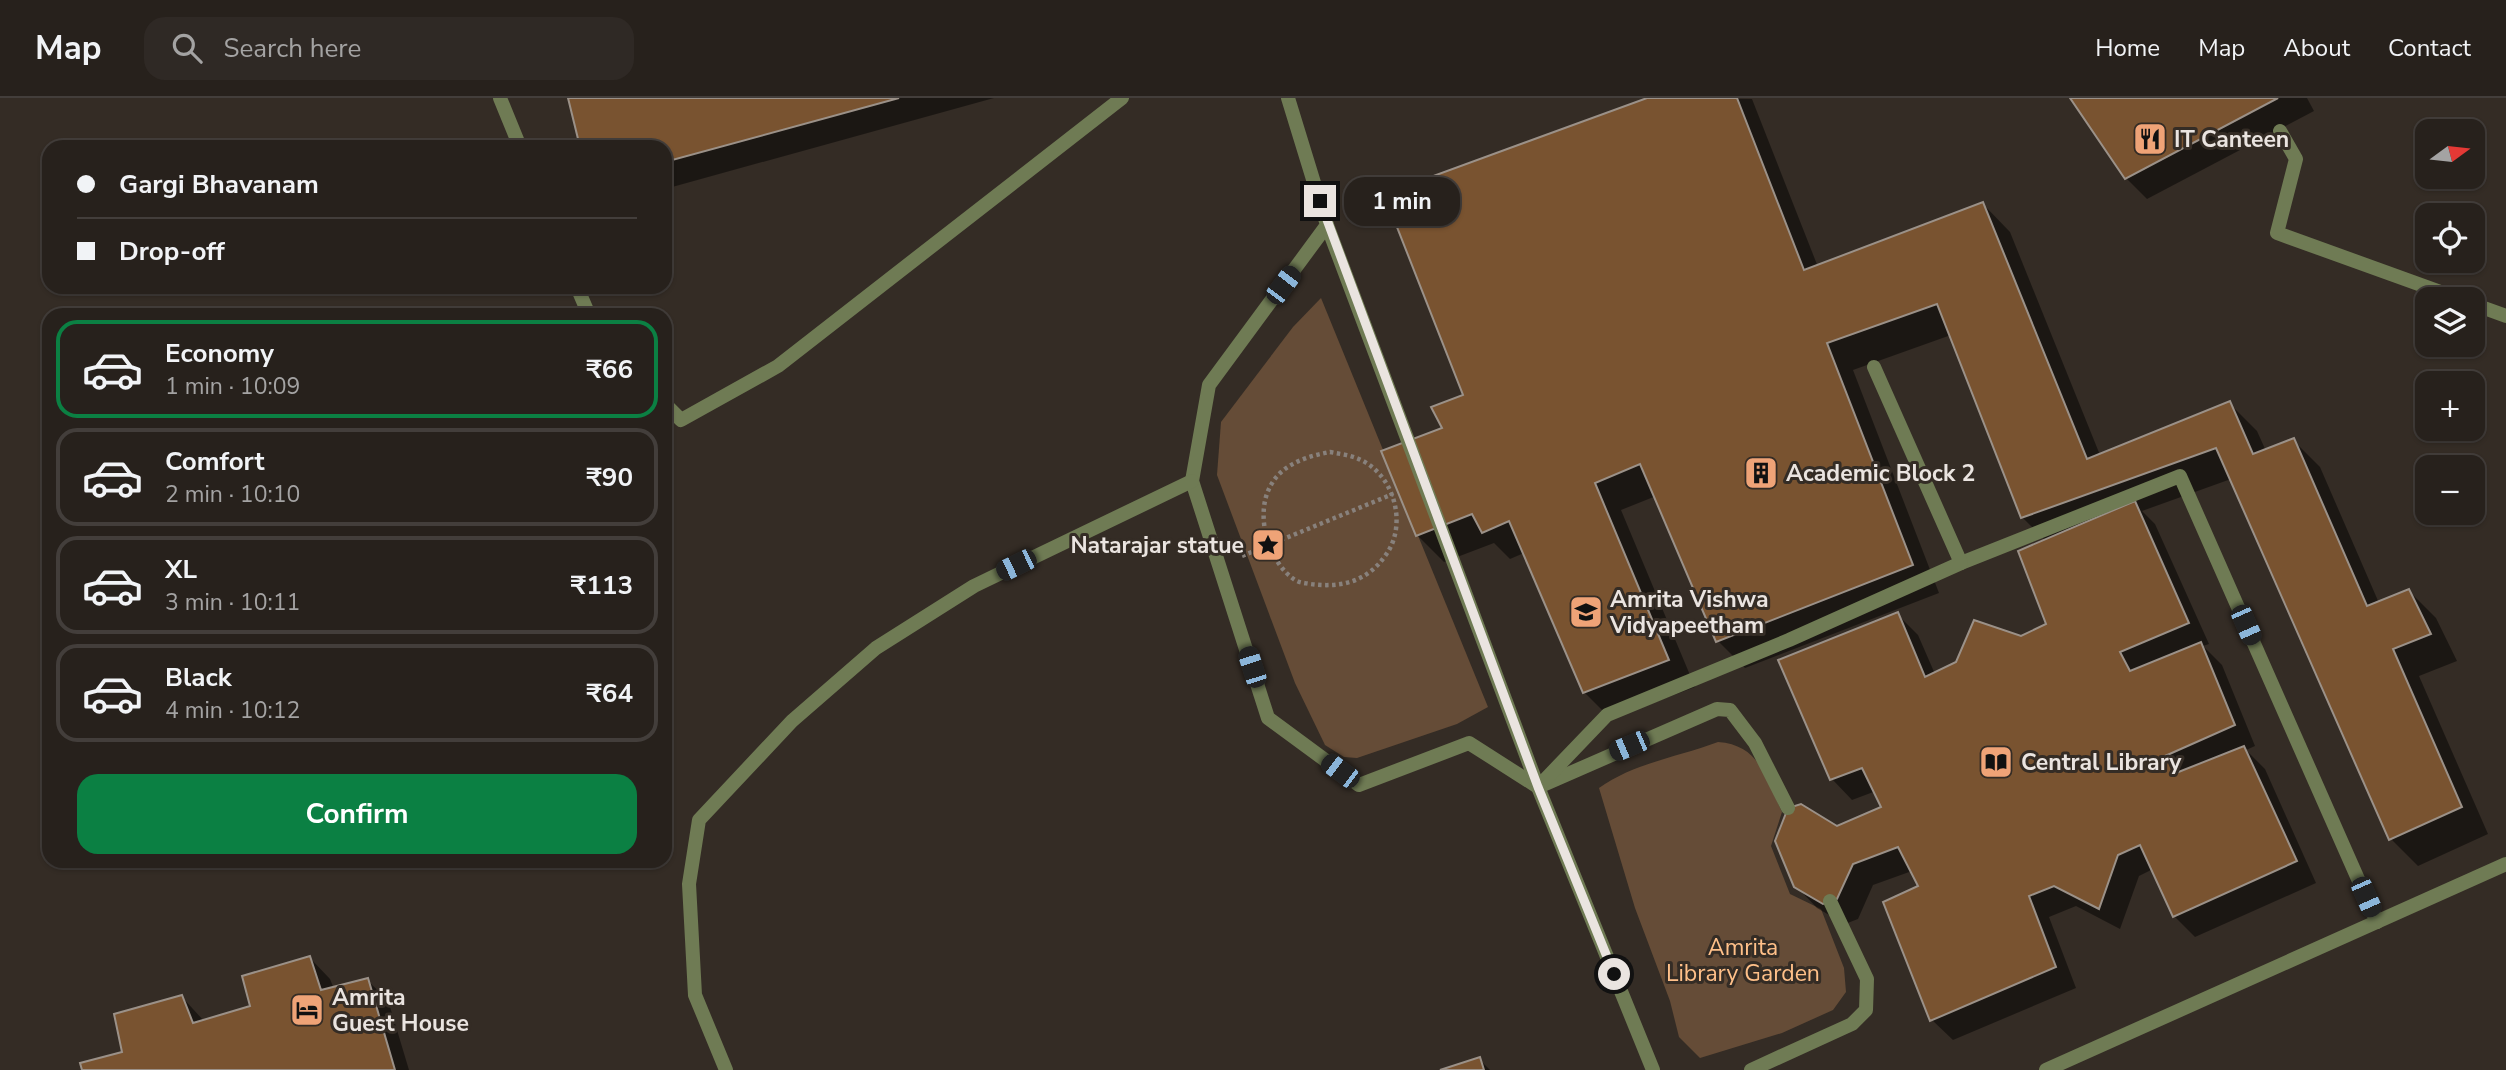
<!DOCTYPE html>
<meta charset="utf-8">
<style>
:root{--surface:#27211c;--page:#2f2925;--text:#f1f3f6;--muted:#a4a3a3;--line:#433e3b;--accent:#0b8043}
body{margin:0;font-family:"Nunito Sans",sans-serif;background:var(--page);color:var(--text);height:100vh;display:flex;flex-direction:column;font-size:26px;white-space:nowrap}
*{box-sizing:border-box;margin:0}
p{font-size:23px;color:var(--muted)}
.icon{flex:none;width:38px;height:38px;fill:none;stroke:currentColor;stroke-width:2;stroke-linecap:round;stroke-linejoin:round}
.map{position:relative;flex:1;overflow:hidden}
.drawer{position:absolute;left:42px;top:210px;width:630px;height:560px;display:flex;flex-direction:column;background:var(--surface);border-radius:21px;box-shadow:0 2px 5px #0004,0 0 0 2px var(--line)}
.drawer>*{flex:none}
.guide{position:absolute;left:42px;top:42px;width:630px;height:154px;border-radius:21px;box-shadow:0 2px 5px #0004,0 0 0 2px var(--line);display:grid;align-content:center;height:154px;padding:0 35px;background:var(--surface)}
.needle{width:46px;rotate:75deg}
.buttons{position:absolute;left:2415px;top:21px;display:grid;gap:14px}
.buttons a{display:grid;place-items:center;width:70px;height:70px;border-radius:14px;background:var(--surface);box-shadow:0 2px 5px #0004,0 0 0 2px var(--line);font-size:35px}
.end{position:absolute;width:32px;height:32px;margin:-16px;border:9px solid #eae4e0;background:#111;box-shadow:0 0 0 4px #111}
.from{border-radius:50%}
.bubble{position:absolute;height:49px;border-radius:21px;background:var(--surface);box-shadow:0 2px 5px #0004,0 0 0 2px var(--line);font-size:23px;font-weight:700;line-height:49px;text-align:center}
.car{position:absolute;width:21px;height:42px;margin:-21px -10px;border-radius:9px;box-shadow:0 0 5px 2px #0007;background:linear-gradient(#222 24%,#8ab4d8 0 40%,#222 0 76%,#8ab4d8 0 86%,#222 0)}
.guide b{display:flex;align-items:center;gap:24px;height:66px;font-size:26px}
.guide b+b{border-top:2px solid var(--line)}
.guide i{width:18px;height:18px;background:var(--text)}
ul{padding:12px 0 0;list-style:none}
li{display:flex;align-items:center;gap:21px;height:98px;margin:0 14px 10px;padding:0 21px;border:4px solid var(--line);border-radius:21px}
li div{flex:1}
li b{display:block;font-size:26px}
li em{font-style:normal;font-weight:700}
li.current{border-color:var(--accent)}
li>.icon{width:63px;height:63px;stroke-width:1.5}
.button{display:flex;gap:14px;margin-top:auto;padding:14px 35px}
.button a{flex:1;height:80px;border-radius:21px;background:var(--accent);color:#fff;font-size:28px;font-weight:700;line-height:80px;text-align:center}
header{display:flex;align-items:center;gap:42px;box-sizing:border-box;height:98px;padding:0 35px;background:var(--surface);border-bottom:2px solid var(--line)}
header strong{font-size:33px}
nav{display:flex;gap:38px;margin-inline-start:auto;font-size:24px}
.search{width:490px;height:63px;background:var(--page);display:flex;align-items:center;gap:18px;box-sizing:border-box;padding:0 24px;border-radius:21px;color:var(--muted);font-size:26px}
.map>svg:first-child{display:block}
.green{fill:#654c37}
.shadow{fill:#0007}
.building{fill:#795330;stroke:#9b9188;stroke-width:2}
.lines{fill:none;stroke-linecap:round;stroke-linejoin:round}
.path{stroke:#88817c;stroke-width:4.5;stroke-dasharray:3.5 3.5;stroke-linecap:butt}
.minor{stroke:#6f7b54;stroke-width:14}
.route{stroke:#eae4e0;stroke-width:9}
.labels{text-anchor:middle;dominant-baseline:central;stroke-width:6;stroke-linejoin:round;paint-order:stroke}
.poi-label{font-size:23px;font-weight:bold;fill:#eae4e0;stroke:#342c25;text-anchor:start}
.park-label{font-size:23px;fill:#ffc089;stroke:#342c25}
</style>
<header>
<strong>Map</strong>
<div class="search"><svg class="icon" aria-label="search" viewBox="0 0 24 24"><circle cx="10" cy="10" r="6"/><path d="M15 15l6 6"/></svg>Search here</div>
<nav><a>Home</a><a>Map</a><a>About</a><a>Contact</a></nav>
</header>
<div class="map">
<svg width="2506" height="972" viewBox="0 0 2506 972">
<rect width="100%" height="100%" fill="#342c25"/>
<g class="green">
<polygon points="1321,200 1488,609 1457,626 1357,660 1344,659 1325,647 1295,585 1217,377 1221,324 1293,229"/>
<path d="M 1718,644 C 1760,647 1766,680 1782,714 L 1771,748 L 1790,796 L 1821,811 L 1844,870 L 1846,894 L 1833,912 L 1782,935 L 1700,960 L 1679,939 L 1670,903 L 1635,810 L 1599,690 C 1634,665 1678,659 1718,644 Z"/>
</g>
<g class="shadow">
<polygon points="570,0 994,0 665,91 665,49 582,49"/>
<polygon points="1653,0 1752,1 1818,169 1983,106 2010,134 2100,357 2230,306 2257,333 2266,353 2293,342 2320,369 2379,505 2409,493 2436,520 2457,563 2419,578 2488,736 2418,768 2391,741 2231,381 2142,413 2155,426 2209,546 2203,548 2222,567 2255,648 2246,652 2265,671 2316,785 2195,839 2174,818 2153,771 2139,778 2120,831 2076,808 2049,819 2076,890 1953,942 1932,922 1920,789 1912,773 1873,787 1858,821 1845,826 1817,810 1796,788 1837,730 1883,710 1876,693 1852,702 1832,681 1897,516 1918,537 1935,576 2048,527 2046,443 2022,419 1951,237 1853,272 1939,495 1745,570 1718,543 1656,398 1621,412 1695,589 1611,621 1584,594 1524,455 1510,461 1494,445 1444,464 1417,437 1444,331"/>
<polygon points="2073,0 2307,0 2314,13 2147,101 2126,80"/>
<polygon points="310,860 330,881 334,891 367,882 388,902 409,972 84,972 124,955 182,899 204,923 252,909"/>
<polygon points="1479,961 1490,972 1446,972"/>
</g>
<g class="building">
<polygon points="568,0 899,0 665,64 665,49 580,49"/>
<polygon points="1647,0 1737,0 1804,172 1983,104 2087,361 2230,303 2253,356 2294,340 2367,508 2409,491 2431,536 2393,551 2462,709 2389,742 2216,350 2021,420 1937,206 1827,245 1913,467 1716,544 1640,366 1595,385 1669,562 1583,595 1509,423 1482,435 1472,416 1416,438 1381,353 1442,330 1431,309 1463,297 1384,96"/>
<polygon points="2070,0 2278,0 2125,81"/>
<polygon points="2135,403 2189,525 2120,554 2130,573 2201,544 2235,627 2165,658 2176,675 2244,648 2297,763 2173,819 2140,747 2118,757 2099,811 2054,788 2029,798 2056,869 1930,923 1883,804 1918,788 1898,749 1853,766 1837,801 1823,806 1794,789 1775,743 1788,710 1801,706 1837,728 1881,709 1862,670 1830,682 1778,562 1898,514 1925,579 1956,564 1974,522 2021,538 2046,526 2018,453"/>
<polygon points="310,858 321,892 368,880 395,972 82,972 80,965 122,954 114,916 182,897 193,925 250,908 242,878"/>
<polygon points="1480,959 1484,972 1440,972"/>
</g>
<g class="lines">
<g class="path">
<path d="M 1330,354 C 1340,356 1351,357 1361,362 C 1395,378 1408,428 1385,458 C 1367,484 1340,490 1310,486 C 1305,485 1300,485 1295,482 C 1268,464 1254,416 1271,387 C 1282,366 1308,358 1330,354 Z"/>
<polyline points="1242,458 1393,396"/>
</g>
<g class="minor">
<polyline points="500,0 520,49"/>
<polyline points="1288,0 1327,127 1209,287 1192,383 1268,620 1359,687 1469,645 1538,689"/>
<polyline points="2280,33 2296,61 2277,135 2460,201"/>
<polyline points="1327,127 1538,689"/>
<polyline points="577,189 589,217"/>
<polyline points="2473,206 2506,218"/>
<polyline points="665,306 681,322 778,268 1122,0"/>
<polyline points="1961,465 2180,378 2377,824"/>
<polyline points="1545,686 1717,611 1730,612 1755,645 1788,710"/>
<polyline points="726,972 695,897 689,786 699,722 792,623 876,550 974,488 1192,383"/>
<polyline points="1653,972 1538,689 1607,617 1789,542 1961,465 1874,269"/>
<polyline points="1751,972 1852,926 1866,912 1867,881 1830,803"/>
<polyline points="2046,972 2506,766"/>
</g>
</g>
<g class="lines">
<polyline class="route" points="1320,103 1538,689 1614,876"/>
</g>
<defs>
<symbol id="restaurant-square" viewBox="-11 -11 22 22"><rect x="-9" y="-9" width="18" height="18" rx="4" fill="#efa377" stroke="#342c25"/><path d="M-5-6h1v4h1v-4h1v4h1v-4h1v5L-1.5 .5V6h-2V.5L-5-1ZM5-6V6H3V1.5H1.5Q1.5-4 5-6Z" fill="#111"/></symbol>
<symbol id="building-square" viewBox="-11 -11 22 22"><rect x="-9" y="-9" width="18" height="18" rx="4" fill="#efa377" stroke="#342c25"/><path d="M-4-6H4V6H1V3H-1V6H-4ZM-2.5-4.3h1.7v1.8h-1.7ZM.8-4.3h1.7v1.8H.8ZM-2.5-1h1.7V.8h-1.7ZM.8-1h1.7V.8H.8Z" fill="#111"/></symbol>
<symbol id="sight-square" viewBox="-11 -11 22 22"><rect x="-9" y="-9" width="18" height="18" rx="4" fill="#efa377" stroke="#342c25"/><path d="M0-6L1.8-2.2L6-1.7L2.9 1.2L3.7 5.4L0 3.3L-3.7 5.4L-2.9 1.2L-6-1.7L-1.8-2.2Z" fill="#111"/></symbol>
<symbol id="university-square" viewBox="-11 -11 22 22"><rect x="-9" y="-9" width="18" height="18" rx="4" fill="#efa377" stroke="#342c25"/><path d="M0-5L7-2L0 1L-7-2ZM-4 1L0 2.5L4 1V4Q0 6-4 4Z" fill="#111"/></symbol>
<symbol id="library-square" viewBox="-11 -11 22 22"><rect x="-9" y="-9" width="18" height="18" rx="4" fill="#efa377" stroke="#342c25"/><path d="M-6-4Q-3-5.5-.7-3.5V5Q-3 3-6 4ZM6-4Q3-5.5 .7-3.5V5Q3 3 6 4Z" fill="#111"/></symbol>
<symbol id="hotel-square" viewBox="-11 -11 22 22"><rect x="-9" y="-9" width="18" height="18" rx="4" fill="#efa377" stroke="#342c25"/><path d="M-6-4.5h1.5V1H6V5H4.5V3h-9V5H-6ZM-4 0a1.8 1.8 0 1 1 3.6 0ZM.5 0V-2.5h3Q6-2.5 6 0Z" fill="#111"/></symbol>
</defs>
<g fill-rule="evenodd">
<use href="#restaurant-square" x="2131" y="22" width="38" height="38"/>
<use href="#building-square" x="1742" y="356" width="38" height="38"/>
<use href="#sight-square" x="1249" y="428" width="38" height="38"/>
<use href="#university-square" x="1567" y="495" width="38" height="38"/>
<use href="#library-square" x="1977" y="645" width="38" height="38"/>
<use href="#hotel-square" x="288" y="893" width="38" height="38"/>
</g>
<g class="labels">
<g class="poi-label">
<text x="2174" y="41">IT Canteen</text>
<text x="1786" y="375">Academic Block 2</text>
<text x="1244" y="447" text-anchor="end">Natarajar statue</text>
<text x="1610" y="501">Amrita Vishwa<tspan x="1610" dy="26">Vidyapeetham</tspan></text>
<text x="2021" y="664">Central Library</text>
<text x="332" y="899">Amrita<tspan x="332" dy="26">Guest House</tspan></text>
</g>
<g class="park-label">
<text x="1743" y="849">Amrita<tspan x="1743" dy="26">Library Garden</tspan></text>
</g>
</g>
</svg>
<div class="buttons">
<a><svg class="needle" viewBox="-14 -14 28 28"><path d="M0-13l5 13h-10z" fill="#e53935"/><path d="M0 13l5-13h-10z" fill="#a4a3a3"/></svg></a>
<a><svg class="icon" aria-label="locate" viewBox="0 0 24 24"><circle cx="12" cy="12" r="6"/><path d="M12 2v4M12 18v4M2 12h4M18 12h4"/></svg></a>
<a><svg class="icon" aria-label="layers" viewBox="0 0 24 24"><path d="M12 4l9 5-9 5-9-5zM3 14l9 5 9-5"/></svg></a>
<a>+</a>
<a>−</a>
</div>
<i class="end from" style="left:1614px;top:876px"></i>
<i class="end" style="left:1320px;top:103px"></i>
<div class="bubble" style="left:1344px;top:79px;width:116px">1 min</div>
<i class="car" style="left:1283px;top:187px;rotate:37deg"></i>
<i class="car" style="left:1016px;top:467px;rotate:244deg"></i>
<i class="car" style="left:2246px;top:527px;rotate:156deg"></i>
<i class="car" style="left:1252px;top:569px;rotate:342deg"></i>
<i class="car" style="left:1629px;top:648px;rotate:247deg"></i>
<i class="car" style="left:1340px;top:673px;rotate:307deg"></i>
<i class="car" style="left:2366px;top:799px;rotate:156deg"></i>
<div class="guide">
<b><i class="from"></i>Gargi Bhavanam</b>
<b><i></i>Drop-off</b>
</div>
<section class="drawer">
<ul>
<li class="current"><svg class="icon" aria-label="car" viewBox="0 0 24 24"><path d="M5 17H2v-5l4-1 3-4h7l3 4 3 1v5h-3M9 17h6M6 11h13"/><circle cx="7" cy="17" r="2"/><circle cx="17" cy="17" r="2"/></svg><div><b>Economy</b><p>1 min · 10:09</p></div><em>₹66</em></li>
<li><svg class="icon" aria-label="car" viewBox="0 0 24 24"><path d="M5 17H2v-5l4-1 3-4h7l3 4 3 1v5h-3M9 17h6M6 11h13"/><circle cx="7" cy="17" r="2"/><circle cx="17" cy="17" r="2"/></svg><div><b>Comfort</b><p>2 min · 10:10</p></div><em>₹90</em></li>
<li><svg class="icon" aria-label="car" viewBox="0 0 24 24"><path d="M5 17H2v-5l4-1 3-4h7l3 4 3 1v5h-3M9 17h6M6 11h13"/><circle cx="7" cy="17" r="2"/><circle cx="17" cy="17" r="2"/></svg><div><b>XL</b><p>3 min · 10:11</p></div><em>₹113</em></li>
<li><svg class="icon" aria-label="car" viewBox="0 0 24 24"><path d="M5 17H2v-5l4-1 3-4h7l3 4 3 1v5h-3M9 17h6M6 11h13"/><circle cx="7" cy="17" r="2"/><circle cx="17" cy="17" r="2"/></svg><div><b>Black</b><p>4 min · 10:12</p></div><em>₹64</em></li>
</ul>
<div class="button"><a>Confirm</a></div>
</section>
</div>
